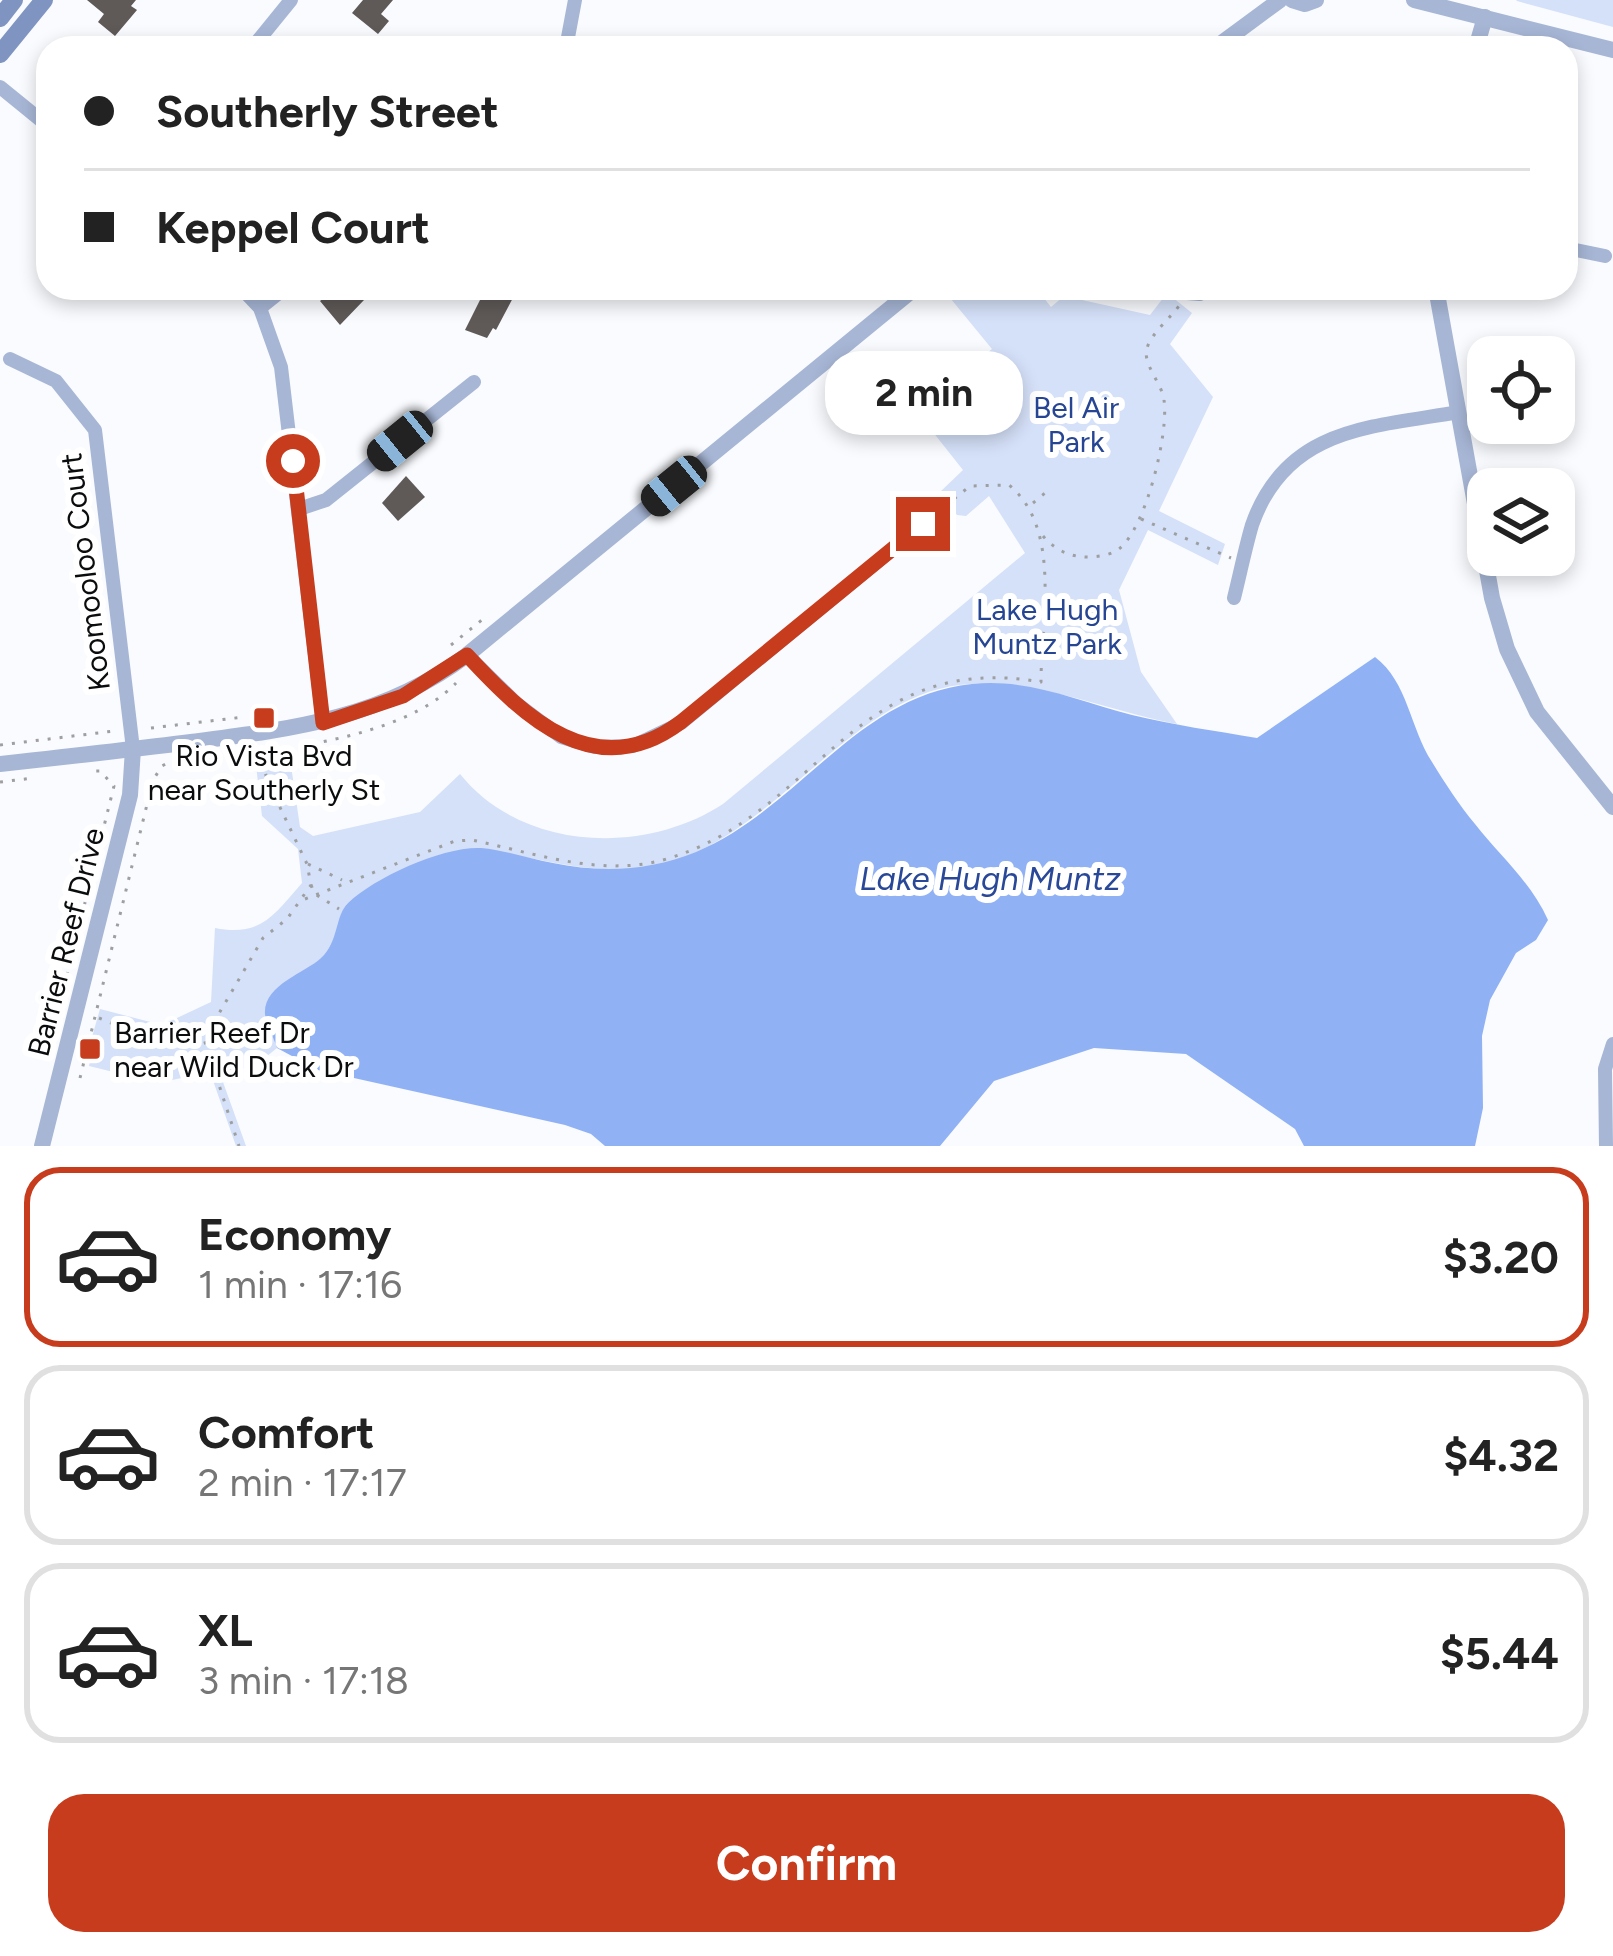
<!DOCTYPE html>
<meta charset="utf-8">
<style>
:root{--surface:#fff;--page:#f2f2f2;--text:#222;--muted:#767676;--line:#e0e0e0;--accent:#c63c1d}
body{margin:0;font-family:Figtree,sans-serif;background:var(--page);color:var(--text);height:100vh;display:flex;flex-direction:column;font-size:45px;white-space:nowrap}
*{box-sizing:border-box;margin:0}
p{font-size:39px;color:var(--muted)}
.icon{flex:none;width:66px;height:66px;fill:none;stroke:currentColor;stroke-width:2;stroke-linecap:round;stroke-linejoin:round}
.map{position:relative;height:1146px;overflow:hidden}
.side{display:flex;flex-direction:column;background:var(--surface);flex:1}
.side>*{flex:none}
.top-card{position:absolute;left:36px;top:36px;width:1542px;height:264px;border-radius:36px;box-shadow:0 6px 18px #0003;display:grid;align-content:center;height:264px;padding:0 48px;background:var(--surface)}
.buttons{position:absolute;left:1467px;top:336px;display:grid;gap:24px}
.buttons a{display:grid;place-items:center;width:108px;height:108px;border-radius:24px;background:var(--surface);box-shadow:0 6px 18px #0003;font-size:60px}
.end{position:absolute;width:54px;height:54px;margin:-27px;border:15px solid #c63c1d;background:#fff;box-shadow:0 0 0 6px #fff}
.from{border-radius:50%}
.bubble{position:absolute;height:84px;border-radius:36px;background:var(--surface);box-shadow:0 6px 18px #0003;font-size:39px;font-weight:700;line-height:84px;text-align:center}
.car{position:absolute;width:36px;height:72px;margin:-36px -18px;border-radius:15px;box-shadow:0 0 9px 3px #0007;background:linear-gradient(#222 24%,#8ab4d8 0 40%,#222 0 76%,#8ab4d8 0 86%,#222 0)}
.top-card b{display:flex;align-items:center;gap:42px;height:114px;font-size:45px}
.top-card b+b{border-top:3px solid var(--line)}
.top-card i{width:30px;height:30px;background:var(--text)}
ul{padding:21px 0 0;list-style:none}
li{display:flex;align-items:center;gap:36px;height:180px;margin:0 24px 18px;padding:0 24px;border:6px solid var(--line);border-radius:36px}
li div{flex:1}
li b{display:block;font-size:45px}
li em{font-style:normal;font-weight:700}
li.selected{border-color:var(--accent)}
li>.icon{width:108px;height:108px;stroke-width:1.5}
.button{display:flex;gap:24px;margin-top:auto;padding:24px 48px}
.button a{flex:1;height:138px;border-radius:36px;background:var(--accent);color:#fff;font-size:48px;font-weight:700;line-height:138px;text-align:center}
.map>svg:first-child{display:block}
.green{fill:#d5e1f9}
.water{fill:#91b1f5}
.building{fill:#5f5a58}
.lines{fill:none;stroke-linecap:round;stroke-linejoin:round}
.path{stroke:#9d9fa1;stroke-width:3;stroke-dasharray:3 9;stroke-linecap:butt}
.minor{stroke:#a7b6d5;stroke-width:14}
.tertiary{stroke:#a7b6d5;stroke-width:16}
.secondary{stroke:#7f94c1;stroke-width:18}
.route{stroke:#c63c1d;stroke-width:15}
.poi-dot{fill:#c63c1d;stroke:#fff;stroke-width:4.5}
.labels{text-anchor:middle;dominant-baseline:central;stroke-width:12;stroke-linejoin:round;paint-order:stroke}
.park-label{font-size:30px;fill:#264593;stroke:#fff}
.street-label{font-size:30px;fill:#0b0c0d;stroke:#fff}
.poi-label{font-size:30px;fill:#0b0c0d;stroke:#fff}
.water-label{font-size:33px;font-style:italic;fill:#294898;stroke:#fff}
</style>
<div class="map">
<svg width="1613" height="1146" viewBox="0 0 1613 1146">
<rect width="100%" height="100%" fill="#f9fbfe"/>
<g class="green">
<polygon points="1516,0 1613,0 1613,27 1517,1"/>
<path d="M 952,288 L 1036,288 L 1051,307 L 1064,296 L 1150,315 L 1167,293 L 1192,313 L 1170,344 L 1213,397 L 1159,511 L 1225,544 L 1218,565 L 1148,530 L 1119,590 L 1141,672 L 1177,724 C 1109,711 1042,681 972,684 C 855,688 780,834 663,864 C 611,877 560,864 510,854 C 460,844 415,859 373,887 C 365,892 349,899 344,908 C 337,921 339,937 329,950 C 322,960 310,965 302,974 C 289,986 277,1001 265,1014 L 277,1048 L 252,1068 L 219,1071 L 246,1146 L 236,1146 L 210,1072 L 158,1083 L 89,1066 L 93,1046 L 90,1044 L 100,1009 L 162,1025 L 211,1002 L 215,928 C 261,937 274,915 302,883 L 298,849 L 262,816 L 255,757 L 289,752 L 300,827 L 313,836 L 420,812 L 460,774 C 523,852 645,855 723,804 L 1025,553 L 989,496 L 966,516 L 957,515 L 940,492 L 963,470 L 917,412 L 992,349 L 946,293 Z"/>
</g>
<path class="water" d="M 1375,657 C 1408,682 1410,728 1432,762 C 1445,783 1459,805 1475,824 C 1500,856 1531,882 1548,920 L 1536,940 L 1516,953 L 1490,1000 L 1482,1036 L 1483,1108 L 1475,1146 L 1304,1146 L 1295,1129 L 1186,1054 L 1094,1048 L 994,1081 L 940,1146 L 605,1146 L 591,1134 L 565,1125 L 318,1070 L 277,1048 C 274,1038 266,1024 265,1014 C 263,985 305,973 321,958 C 339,942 335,915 348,903 C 375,877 444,846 481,848 C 505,850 529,859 553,863 C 601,873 650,871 696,852 C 799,809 856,696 972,684 C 1029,678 1078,701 1132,715 C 1173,725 1216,731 1257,738 Z"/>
<g class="building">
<polygon points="87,0 136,0 131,6 137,10 115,36 98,22 104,14"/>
<polygon points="363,0 393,0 381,14 389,21 378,34 352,13"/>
<polygon points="336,288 342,296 355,288 364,300 340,325 320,301"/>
<polygon points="486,288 499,288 514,296 496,330 493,328 487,338 465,330"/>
<polygon points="406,476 425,497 398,521 382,503"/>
</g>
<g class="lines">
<g class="path">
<polyline points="1033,503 1045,493"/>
<polyline points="1141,519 1231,558"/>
<path d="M 1043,536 C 1056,551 1072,558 1092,557 C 1101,556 1111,555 1119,549 C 1146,528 1169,433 1164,400 C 1162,383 1142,364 1147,348 C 1152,332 1172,317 1181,303"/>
<polyline points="451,645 483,619"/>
<polyline points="151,728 244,717"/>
<polyline points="0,745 114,731"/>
<path d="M 193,759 C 268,752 402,740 456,683"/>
<polyline points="0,782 34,778"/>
<polyline points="308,864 342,880"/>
<polyline points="311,885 315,894 339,909"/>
<path d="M 305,899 L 455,841 L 472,840 C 534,853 600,877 663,860 C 819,816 853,649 1041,682 C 1041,619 1062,529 1009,485 L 970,486 L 934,515"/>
<polyline points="67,975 114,786 100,771 91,771"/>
<polyline points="99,1018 148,1038 214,1022 263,938 287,919 311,885 307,864 267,780 261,753"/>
<polyline points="201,1030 239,1146"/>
<polyline points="80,1078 153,780 162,766 171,761"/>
</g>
<g class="minor">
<polyline points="252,48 291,0"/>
<polyline points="566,48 575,0"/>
<polyline points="0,87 48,126"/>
<polyline points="1566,248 1605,256"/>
<polyline points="241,288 260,308 281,367 323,723"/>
<polyline points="1185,288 1187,293 1200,294 1210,288"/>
<polyline points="260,308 285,288"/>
<polyline points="10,359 56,381 95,430 133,749"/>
<polyline points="299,509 326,500 474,382"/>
<path d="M 1234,598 C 1240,574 1245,549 1252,525 C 1286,427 1372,427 1459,412"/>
<polyline points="467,655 516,703 561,737 595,747 633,746 681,723 923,524"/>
<polyline points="1606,1146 1605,1069 1613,1044"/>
</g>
<g class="tertiary">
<polyline points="1292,0 1305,4 1316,0"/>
<polyline points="1414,0 1613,50"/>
<polyline points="1215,48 1280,0"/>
<polyline points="1476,48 1485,17"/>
<polyline points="1436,288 1492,598 1507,649 1537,712 1613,807"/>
<path d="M 0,764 C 64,757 128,750 191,742 C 292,729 384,718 467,655 L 915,288"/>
<polyline points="42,1146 130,795 133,749"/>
</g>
<g class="secondary">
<polyline points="0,18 14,0"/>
<polyline points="0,54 44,0"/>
</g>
</g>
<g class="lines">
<path class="route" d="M 293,461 L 323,723 L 403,696 L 467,655 C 525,718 596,786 681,722 L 923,524"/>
</g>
<g class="poi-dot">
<rect x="252" y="706" width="24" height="24" rx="6"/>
<rect x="78" y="1037" width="24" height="24" rx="6"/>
</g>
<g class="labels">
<g class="park-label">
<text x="1076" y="407">Bel Air<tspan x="1076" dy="34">Park</tspan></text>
<text x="1047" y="609">Lake Hugh<tspan x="1047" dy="34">Muntz Park</tspan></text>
</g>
<g class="street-label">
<text transform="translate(85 572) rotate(-97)">Koomooloo Court</text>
<text transform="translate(66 942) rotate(-76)">Barrier Reef Drive</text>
</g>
<g class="poi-label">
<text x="264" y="755">Rio Vista Bvd<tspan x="264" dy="34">near Southerly St</tspan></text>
<text x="114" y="1032" text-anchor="start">Barrier Reef Dr<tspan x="114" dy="34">near Wild Duck Dr</tspan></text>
</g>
<g class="water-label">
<text x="990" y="878">Lake Hugh Muntz</text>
</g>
</g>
</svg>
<div class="buttons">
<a><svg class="icon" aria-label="locate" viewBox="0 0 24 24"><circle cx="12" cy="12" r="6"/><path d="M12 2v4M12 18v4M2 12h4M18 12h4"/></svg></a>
<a><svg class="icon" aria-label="layers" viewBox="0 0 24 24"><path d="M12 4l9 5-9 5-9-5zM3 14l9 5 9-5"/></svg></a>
</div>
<i class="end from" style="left:293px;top:461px"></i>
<i class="end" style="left:923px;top:524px"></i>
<div class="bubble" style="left:825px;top:351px;width:198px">2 min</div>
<i class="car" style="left:400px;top:441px;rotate:231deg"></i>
<i class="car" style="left:674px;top:486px;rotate:231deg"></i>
<div class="top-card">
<b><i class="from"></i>Southerly Street</b>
<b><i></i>Keppel Court</b>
</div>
</div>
<section class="side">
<ul>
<li class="selected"><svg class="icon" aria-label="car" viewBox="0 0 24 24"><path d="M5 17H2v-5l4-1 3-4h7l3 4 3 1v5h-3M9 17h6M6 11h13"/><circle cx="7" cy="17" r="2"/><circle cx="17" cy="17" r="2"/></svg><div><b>Economy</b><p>1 min · 17:16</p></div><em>$3.20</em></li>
<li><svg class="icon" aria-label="car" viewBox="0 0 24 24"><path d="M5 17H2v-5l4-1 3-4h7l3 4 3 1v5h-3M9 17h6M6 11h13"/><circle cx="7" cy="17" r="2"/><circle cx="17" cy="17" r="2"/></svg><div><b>Comfort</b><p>2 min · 17:17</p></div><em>$4.32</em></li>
<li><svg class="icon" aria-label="car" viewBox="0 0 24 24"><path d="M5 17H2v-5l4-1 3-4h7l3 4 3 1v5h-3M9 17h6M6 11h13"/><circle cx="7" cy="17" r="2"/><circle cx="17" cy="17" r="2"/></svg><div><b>XL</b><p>3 min · 17:18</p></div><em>$5.44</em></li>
</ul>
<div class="button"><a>Confirm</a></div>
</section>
